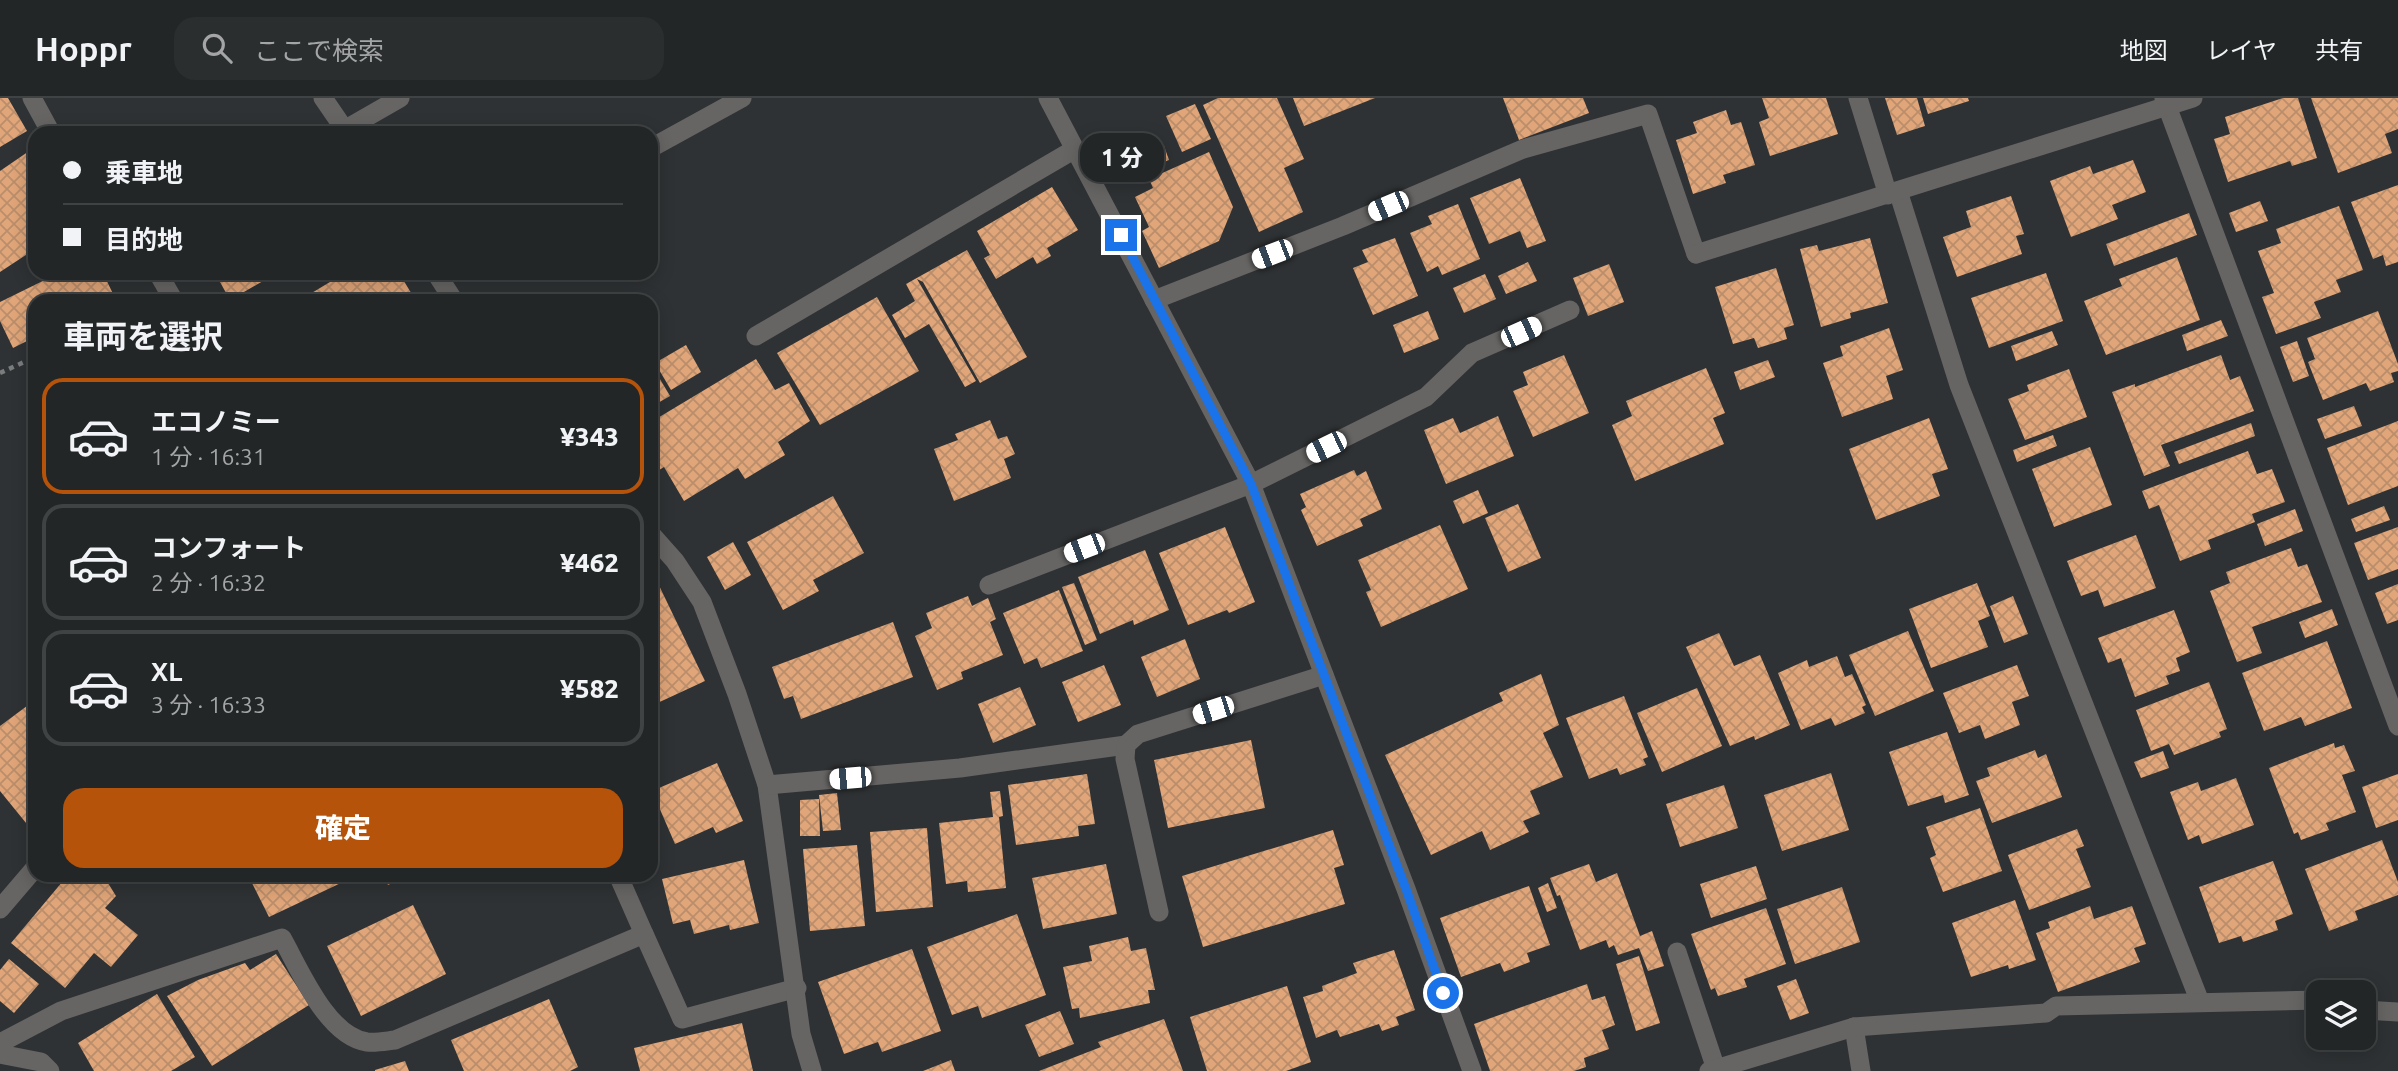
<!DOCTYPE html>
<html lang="ja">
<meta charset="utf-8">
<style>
:root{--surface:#232627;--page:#2b2e2f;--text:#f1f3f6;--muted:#a3a5a7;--line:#404344;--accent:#b45309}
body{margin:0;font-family:Ubuntu,"Noto Sans JP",sans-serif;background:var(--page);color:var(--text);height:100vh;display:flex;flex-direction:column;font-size:26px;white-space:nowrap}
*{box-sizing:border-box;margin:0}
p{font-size:23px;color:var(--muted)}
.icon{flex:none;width:38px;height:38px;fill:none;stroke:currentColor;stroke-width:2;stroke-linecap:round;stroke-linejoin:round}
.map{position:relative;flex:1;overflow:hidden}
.side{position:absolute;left:28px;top:196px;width:630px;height:588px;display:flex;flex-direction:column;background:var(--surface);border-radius:21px;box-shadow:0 4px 18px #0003,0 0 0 2px var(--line)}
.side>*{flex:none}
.top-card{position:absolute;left:28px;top:28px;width:630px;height:154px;border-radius:21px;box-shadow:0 4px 18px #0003,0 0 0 2px var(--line);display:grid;align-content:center;height:154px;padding:0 35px;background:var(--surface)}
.controls{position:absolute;left:2306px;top:882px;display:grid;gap:14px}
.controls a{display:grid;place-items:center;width:70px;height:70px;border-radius:14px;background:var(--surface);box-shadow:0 4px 18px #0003,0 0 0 2px var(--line);font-size:35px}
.end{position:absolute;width:32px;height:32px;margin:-16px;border:9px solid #1a73e8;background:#fff;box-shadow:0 0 0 4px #fff}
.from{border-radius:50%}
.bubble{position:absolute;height:49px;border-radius:21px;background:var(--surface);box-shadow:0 4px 18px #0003,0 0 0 2px var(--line);font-size:23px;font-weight:800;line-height:49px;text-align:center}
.car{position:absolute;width:21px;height:42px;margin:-21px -10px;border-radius:9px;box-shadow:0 0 5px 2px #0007;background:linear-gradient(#fff 24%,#345 0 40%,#fff 0 76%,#345 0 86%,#fff 0)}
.top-card b{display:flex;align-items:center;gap:24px;height:66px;font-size:26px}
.top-card b+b{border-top:2px solid var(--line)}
.top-card i{width:18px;height:18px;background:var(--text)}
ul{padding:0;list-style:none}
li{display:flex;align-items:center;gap:21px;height:116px;margin:0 14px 10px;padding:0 21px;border:4px solid var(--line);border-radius:21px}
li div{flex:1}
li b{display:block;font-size:26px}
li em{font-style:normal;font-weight:800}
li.selected{border-color:var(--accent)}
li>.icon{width:63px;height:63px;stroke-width:1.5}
h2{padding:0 35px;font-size:32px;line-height:84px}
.primary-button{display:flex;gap:14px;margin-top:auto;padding:14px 35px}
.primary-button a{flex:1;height:80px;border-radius:21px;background:var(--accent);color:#fff;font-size:28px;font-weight:800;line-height:80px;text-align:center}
header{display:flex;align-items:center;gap:42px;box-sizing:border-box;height:98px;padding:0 35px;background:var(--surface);border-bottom:2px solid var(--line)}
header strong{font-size:33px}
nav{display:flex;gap:38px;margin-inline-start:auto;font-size:24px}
.search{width:490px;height:63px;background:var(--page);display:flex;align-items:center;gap:18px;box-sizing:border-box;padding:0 24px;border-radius:21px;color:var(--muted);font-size:26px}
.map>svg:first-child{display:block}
.building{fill:url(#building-cross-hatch)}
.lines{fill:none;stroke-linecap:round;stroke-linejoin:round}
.path{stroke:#7a7c7e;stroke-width:4.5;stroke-dasharray:5 5;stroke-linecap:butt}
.service{stroke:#666564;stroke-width:19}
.minor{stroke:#666564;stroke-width:19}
.route{stroke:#1a73e8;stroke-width:9}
</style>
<header>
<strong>Hoppr</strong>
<div class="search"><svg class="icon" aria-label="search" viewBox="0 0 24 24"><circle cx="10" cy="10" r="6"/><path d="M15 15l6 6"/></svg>ここで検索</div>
<nav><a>地図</a><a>レイヤ</a><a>共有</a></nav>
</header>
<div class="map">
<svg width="2398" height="973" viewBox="0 0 2398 973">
<defs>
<pattern id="building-cross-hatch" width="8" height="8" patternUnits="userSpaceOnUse" patternTransform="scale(1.75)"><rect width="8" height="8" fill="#e0a578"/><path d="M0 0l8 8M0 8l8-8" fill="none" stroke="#ba8e6c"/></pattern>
</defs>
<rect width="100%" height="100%" fill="#2f3234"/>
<g class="building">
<polygon points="0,0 8,0 27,33 0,49"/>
<polygon points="1218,0 1277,0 1304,61 1284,70 1303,114 1259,134 1203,7"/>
<polygon points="1293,0 1375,0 1304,28"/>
<polygon points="1503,0 1583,0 1589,15 1519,42"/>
<polygon points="1762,0 1826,0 1838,36 1770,58 1759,24 1769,20"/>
<polygon points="1885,0 1917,0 1925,28 1897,37"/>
<polygon points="1923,0 1968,0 1969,3 1928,16"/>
<polygon points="2283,0 2298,0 2317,60 2292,68 2290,63 2228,84 2214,41 2230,36 2225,19"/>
<polygon points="2311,0 2398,0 2398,31 2385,36 2392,55 2338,75"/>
<polygon points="1195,6 1211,41 1182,54 1166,18"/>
<polygon points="1726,12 1731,27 1741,24 1755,67 1723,77 1726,85 1693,96 1676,42 1697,35 1693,24"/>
<polygon points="1164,48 1169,62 1123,81 1117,67"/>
<polygon points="35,49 35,151 0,174 0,73"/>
<polygon points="1209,54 1233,109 1219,143 1159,170 1142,133 1149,129 1135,99 1153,90 1149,81"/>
<polygon points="2133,62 2146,94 2112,107 2118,121 2071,139 2050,83 2090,68 2093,76"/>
<polygon points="1520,80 1546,143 1527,150 1520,133 1489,146 1470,100"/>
<polygon points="2398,87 2398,164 2386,168 2383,157 2373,161 2351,104"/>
<polygon points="1052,89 1078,132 1047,150 1051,158 1037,166 1033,159 996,181 984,160 990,157 977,133"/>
<polygon points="2011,98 2024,136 2016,138 2022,156 1957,179 1943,139 1971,129 1966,113"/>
<polygon points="2260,103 2268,123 2236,134 2229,115"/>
<polygon points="1458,106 1480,161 1442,177 1438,168 1427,174 1410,135 1432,126 1428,118"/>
<polygon points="2339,108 2363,172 2336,182 2341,194 2314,204 2321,220 2276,236 2262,199 2274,195 2258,153 2281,145 2276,131"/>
<polygon points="2189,115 2197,137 2114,168 2106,146"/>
<polygon points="1395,140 1418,198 1373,217 1353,170 1368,164 1362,152"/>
<polygon points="1870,140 1888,205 1850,215 1851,220 1821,229 1800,151 1817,147 1819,153"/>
<polygon points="967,152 1027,259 980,285 923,184 917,181 976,283 965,289 929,226 905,240 892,217 915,203 906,186"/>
<polygon points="2177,159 2200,222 2106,257 2084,203 2122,188 2119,181"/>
<polygon points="1528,164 1537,183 1506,196 1498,178"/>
<polygon points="1609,166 1624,204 1588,218 1573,180"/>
<polygon points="1776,170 1794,227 1784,230 1787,241 1758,250 1754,240 1733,246 1715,189"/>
<polygon points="59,175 103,175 115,200 110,203 35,203 35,239 13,250 0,223 0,204"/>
<polygon points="215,175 277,175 230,202"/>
<polygon points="345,175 399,175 416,203 314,203 310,196"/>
<polygon points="2046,175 2063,223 1989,250 1971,200"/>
<polygon points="1485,176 1496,201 1464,215 1453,190"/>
<polygon points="877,199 919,273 820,327 777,255"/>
<polygon points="1428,213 1439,241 1404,255 1393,227"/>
<polygon points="2378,213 2398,266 2398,273 2391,275 2394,284 2370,293 2366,285 2323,302 2308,264 2315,261 2307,240"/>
<polygon points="2221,222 2228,238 2187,253 2182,237"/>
<polygon points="1889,230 1903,272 1886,278 1893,301 1842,319 1823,265 1843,258 1840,248"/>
<polygon points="2052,233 2058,247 2016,263 2011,248"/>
<polygon points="2297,243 2309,278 2293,284 2280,249"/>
<polygon points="686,247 701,274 671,292 655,265"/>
<polygon points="1564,257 1589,315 1533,339 1513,293 1528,287 1523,274"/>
<polygon points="2221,257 2230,282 2240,278 2254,313 2161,347 2170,368 2144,378 2112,294 2135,286 2135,289"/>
<polygon points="756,261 775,292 789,285 810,323 778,344 785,357 745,381 738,370 684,403 664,369 651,377 651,324"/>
<polygon points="1768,262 1775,279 1740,292 1734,274"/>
<polygon points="651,266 670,298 651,309"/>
<polygon points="1706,270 1725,315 1713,320 1724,346 1635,383 1612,327 1632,318 1626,303"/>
<polygon points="2069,271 2087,319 2025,342 2008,301 2029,293 2027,287"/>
<polygon points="2354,308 2362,328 2325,341 2317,321"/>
<polygon points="1498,318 1514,358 1446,386 1424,332 1453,320 1460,335"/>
<polygon points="1929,320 1948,371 1932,376 1940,398 1876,422 1849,351"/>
<polygon points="990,322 998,341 1007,338 1015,356 1004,361 1011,380 954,403 934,351 958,342 955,336"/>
<polygon points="2398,323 2398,388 2348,407 2327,350"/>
<polygon points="2251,325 2255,338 2179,366 2174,354"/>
<polygon points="2053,337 2057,348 2017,364 2013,352"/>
<polygon points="2090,349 2112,407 2054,429 2032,371"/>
<polygon points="2248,353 2257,376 2272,371 2285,404 2252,416 2255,424 2208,442 2211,451 2180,463 2159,407 2149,411 2142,393"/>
<polygon points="1354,372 1357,378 1366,373 1382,411 1360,421 1363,428 1317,448 1301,412 1306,409 1300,396"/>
<polygon points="1478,392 1488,415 1463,426 1453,403"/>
<polygon points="833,398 864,455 813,482 819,493 783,512 747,444"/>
<polygon points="1518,406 1541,460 1508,474 1485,420"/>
<polygon points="2384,408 2390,422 2356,434 2351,421"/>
<polygon points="2295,411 2303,433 2265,448 2257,426"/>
<polygon points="1440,427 1468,491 1381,529 1366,494 1371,492 1358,462"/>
<polygon points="1225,429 1255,504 1229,515 1227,512 1188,527 1159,455"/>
<polygon points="2398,429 2398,471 2368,482 2354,445"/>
<polygon points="2136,437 2156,490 2104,509 2098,492 2081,498 2067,463"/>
<polygon points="733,444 751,477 725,492 707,459"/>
<polygon points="2291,450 2298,469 2307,466 2322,504 2252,529 2262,555 2237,564 2210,493 2230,485 2226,474"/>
<polygon points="1145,452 1169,512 1134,527 1133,522 1100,536 1078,479"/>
<polygon points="653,475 705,583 651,608 651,476"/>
<polygon points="1074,485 1097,542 1085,547 1062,489"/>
<polygon points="1977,485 1990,518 1978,523 1988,549 1931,570 1909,511"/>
<polygon points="2398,486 2398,522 2387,526 2375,495"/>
<polygon points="1059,492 1083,553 1041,570 1037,560 1024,566 1003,515"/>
<polygon points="968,498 972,508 988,500 996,521 990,524 1003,557 961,574 963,581 937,592 915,538 932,530 926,515"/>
<polygon points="2013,498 2028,536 2004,545 1990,508"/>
<polygon points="2332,511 2338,527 2305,540 2299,524"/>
<polygon points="2174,512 2190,554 2176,560 2180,573 2166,578 2169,586 2135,599 2121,560 2108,565 2098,540"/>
<polygon points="893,524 913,579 801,621 793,598 784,601 772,569"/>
<polygon points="1908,533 1934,593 1875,618 1849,557"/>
<polygon points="1719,535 1734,568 1760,557 1790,627 1755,642 1754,638 1730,648 1686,549"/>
<polygon points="1185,541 1200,581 1157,599 1141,559"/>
<polygon points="2327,543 2352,610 2305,628 2301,619 2264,633 2242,575"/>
<polygon points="1837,558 1845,579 1852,576 1866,607 1862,609 1865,615 1835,628 1831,620 1801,632 1778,575 1807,562 1809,569"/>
<polygon points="1104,567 1121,607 1078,624 1062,584"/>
<polygon points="2017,567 2029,598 2012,604 2020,627 1985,641 1980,627 1959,635 1943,595"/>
<polygon points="1541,576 1559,627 1543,635 1563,679 1530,693 1540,716 1523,723 1529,734 1490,752 1482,733 1431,757 1385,657 1503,603 1499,595"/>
<polygon points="2209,584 2227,631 2219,634 2221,639 2174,657 2169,646 2151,653 2136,612"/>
<polygon points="1020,589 1036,627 993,645 978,606"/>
<polygon points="1697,590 1722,648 1662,674 1637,615"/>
<polygon points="1624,598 1648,659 1643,661 1646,667 1620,677 1617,670 1589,681 1566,620"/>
<polygon points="35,602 35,718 26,725 0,693 0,628"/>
<polygon points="1947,634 1969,697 1945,705 1943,697 1908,708 1889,654"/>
<polygon points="1251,642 1265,710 1168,730 1154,662"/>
<polygon points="2334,645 2335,650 2344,647 2355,673 2342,677 2356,714 2326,725 2329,732 2301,742 2298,734 2294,736 2269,670"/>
<polygon points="2035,652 2038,660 2046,656 2062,699 1992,725 1976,683 1990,678 1987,670"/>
<polygon points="2163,653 2169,670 2141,680 2134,664"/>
<polygon points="717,665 743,723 716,735 713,729 675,746 652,693"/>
<polygon points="1831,675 1849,732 1782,753 1764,697"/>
<polygon points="1087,676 1095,726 1078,728 1079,738 1016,747 1008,687"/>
<polygon points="2398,676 2398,722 2376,730 2362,689"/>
<polygon points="2236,680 2254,727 2202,746 2199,737 2188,742 2170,694 2198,684 2201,693"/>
<polygon points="1724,687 1738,730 1680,749 1666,706"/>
<polygon points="1000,693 1003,718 999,719 1006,790 968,794 967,783 946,786 939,725 993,719 990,694"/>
<polygon points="837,695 841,732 823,733 819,697"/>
<polygon points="819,701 820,738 800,738 800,702"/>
<polygon points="1980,710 2002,773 1943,794 1930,760 1936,757 1926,729"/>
<polygon points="927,730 933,809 876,814 870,734"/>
<polygon points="2077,731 2084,748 2076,751 2091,789 2029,812 2008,757"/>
<polygon points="1333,732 1344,767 1334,770 1345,806 1203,849 1182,778"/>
<polygon points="2382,742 2398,784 2398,797 2355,813 2358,822 2329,833 2305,771"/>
<polygon points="857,747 865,828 810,833 803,751"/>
<polygon points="744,762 759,825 730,832 729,827 694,836 690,822 673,826 662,781"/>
<polygon points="2273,763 2293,816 2275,823 2278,832 2243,844 2241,838 2219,845 2199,789"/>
<polygon points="1106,766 1117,816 1043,831 1032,780"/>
<polygon points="1589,766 1596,784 1617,775 1640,838 1652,833 1664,868 1648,873 1639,850 1618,857 1614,847 1609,850 1606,842 1580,852 1560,797 1557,798 1550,780"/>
<polygon points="1756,768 1767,801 1711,820 1700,786"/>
<polygon points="68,777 103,777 116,798 105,810 138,837 111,869 94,855 65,890 11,845"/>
<polygon points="248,777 340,777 343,784 269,819"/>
<polygon points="384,777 410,777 388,787"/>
<polygon points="1548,785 1557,810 1547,814 1538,790"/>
<polygon points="1529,788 1550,847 1527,855 1530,864 1504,874 1500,865 1461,879 1440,820"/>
<polygon points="1842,789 1860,844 1795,866 1777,811"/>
<polygon points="2015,802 2036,862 2009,871 2008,867 1971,879 1952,825"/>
<polygon points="413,807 446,876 361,918 327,848"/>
<polygon points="2090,808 2094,821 2132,808 2146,846 2134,850 2140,864 2058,894 2036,835 2050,830 2048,824"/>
<polygon points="1766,810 1786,866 1744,881 1747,889 1718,898 1715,890 1711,892 1691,836"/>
<polygon points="1017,816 1046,897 982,920 978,908 952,917 927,849"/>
<polygon points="1128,839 1131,853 1146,850 1155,892 1148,892 1150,905 1080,920 1079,910 1072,911 1063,869 1092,863 1089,848"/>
<polygon points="912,851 941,933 882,954 878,944 844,956 818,884"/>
<polygon points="1394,852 1415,912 1396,919 1399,927 1382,933 1379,926 1340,939 1337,932 1316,940 1303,899 1323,893 1322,888 1357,875 1353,865"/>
<polygon points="276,856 309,907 212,968 167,898 198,882 245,865 250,872"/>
<polygon points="1639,858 1660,925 1636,933 1616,866"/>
<polygon points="9,861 39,886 14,915 0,903 0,872"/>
<polygon points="1796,881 1809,915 1790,922 1777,888"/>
<polygon points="1587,886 1592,902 1605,898 1615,927 1602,932 1609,951 1584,960 1586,969 1574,973 1490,973 1474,926"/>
<polygon points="1287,888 1311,964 1286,973 1207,973 1190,919"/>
<polygon points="157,896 195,959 171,973 94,973 78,945"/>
<polygon points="549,901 578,969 570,973 464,973 451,942"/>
<polygon points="1060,913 1074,946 1039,959 1025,927"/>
<polygon points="1164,921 1183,973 1039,973 1101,949 1098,944"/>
<polygon points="742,925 753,973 640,973 634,950"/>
<polygon points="951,962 955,973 923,973"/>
<polygon points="405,963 409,973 375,973 375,972"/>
</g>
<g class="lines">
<polyline class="path" points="0,275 35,259"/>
<g class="service">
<polyline points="1154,202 1343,128 1523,51 1648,16 1696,156"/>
<path d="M 0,945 L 61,913 L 282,840 C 300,872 327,938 367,944 C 376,945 386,943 395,942 L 644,836 L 682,921 L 797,890"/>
</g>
<g class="minor">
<polyline points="32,0 51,35"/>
<polyline points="323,0 347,35"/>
<polyline points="1048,0 1251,386 1406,791 1472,973"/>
<polyline points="1858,0 1888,97"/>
<polyline points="2164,0 2398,628"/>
<polyline points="339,35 400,0"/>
<polyline points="651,50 742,0"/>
<polyline points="1898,93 1959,287 2200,904"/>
<polyline points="1696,156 2193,0"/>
<polyline points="158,175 174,203"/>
<polyline points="436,175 454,203"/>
<polyline points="756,238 1075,51"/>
<polyline points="651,436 675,463 702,504 737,596 767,687 801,936 812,973"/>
<polyline points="989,487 1251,386 1426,299 1472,255 1570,212"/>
<polyline points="767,687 960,670 1126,647"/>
<polyline points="618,777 644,836"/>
<polyline points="0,811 35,770"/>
<polyline points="1159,814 1125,661 1126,647 1138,636 1324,577"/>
<polyline points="1677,854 1716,971"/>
<polyline points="2364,912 2398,914"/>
<polyline points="1854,929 1861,973"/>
<polyline points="0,956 41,964 50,973"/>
<polyline points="1709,973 1854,929 2046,915 2056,908 2319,902"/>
</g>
</g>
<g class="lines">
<polyline class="route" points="1121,137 1251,386 1406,791 1443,895"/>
</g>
</svg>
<div class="controls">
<a><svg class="icon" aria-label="layers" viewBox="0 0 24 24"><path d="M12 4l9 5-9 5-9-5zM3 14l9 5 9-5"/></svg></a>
</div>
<i class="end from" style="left:1443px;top:895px"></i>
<i class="end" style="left:1121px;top:137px"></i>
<div class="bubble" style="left:1080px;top:35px;width:84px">1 分</div>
<i class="car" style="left:1388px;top:108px;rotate:247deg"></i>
<i class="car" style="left:1272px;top:156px;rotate:249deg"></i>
<i class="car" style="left:1521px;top:234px;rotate:66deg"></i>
<i class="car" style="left:1326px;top:349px;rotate:244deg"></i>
<i class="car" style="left:1084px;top:450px;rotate:249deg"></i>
<i class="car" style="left:1213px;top:612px;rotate:252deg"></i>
<i class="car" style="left:850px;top:680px;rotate:265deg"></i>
<div class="top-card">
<b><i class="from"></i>乗車地</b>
<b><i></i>目的地</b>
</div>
<section class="side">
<h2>車両を選択</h2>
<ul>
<li class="selected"><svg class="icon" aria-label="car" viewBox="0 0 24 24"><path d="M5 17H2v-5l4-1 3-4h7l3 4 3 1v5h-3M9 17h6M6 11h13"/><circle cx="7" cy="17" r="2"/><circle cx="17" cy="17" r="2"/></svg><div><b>エコノミー</b><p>1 分 · 16:31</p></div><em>¥343</em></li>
<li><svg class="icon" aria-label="car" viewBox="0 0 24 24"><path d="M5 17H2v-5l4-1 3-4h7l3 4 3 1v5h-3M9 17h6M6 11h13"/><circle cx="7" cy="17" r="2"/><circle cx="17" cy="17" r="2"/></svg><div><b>コンフォート</b><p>2 分 · 16:32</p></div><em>¥462</em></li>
<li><svg class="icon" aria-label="car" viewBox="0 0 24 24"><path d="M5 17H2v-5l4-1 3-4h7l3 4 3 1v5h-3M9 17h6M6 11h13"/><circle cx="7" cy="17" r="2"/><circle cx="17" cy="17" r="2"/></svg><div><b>XL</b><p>3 分 · 16:33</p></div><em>¥582</em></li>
</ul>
<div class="primary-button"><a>確定</a></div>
</section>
</div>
